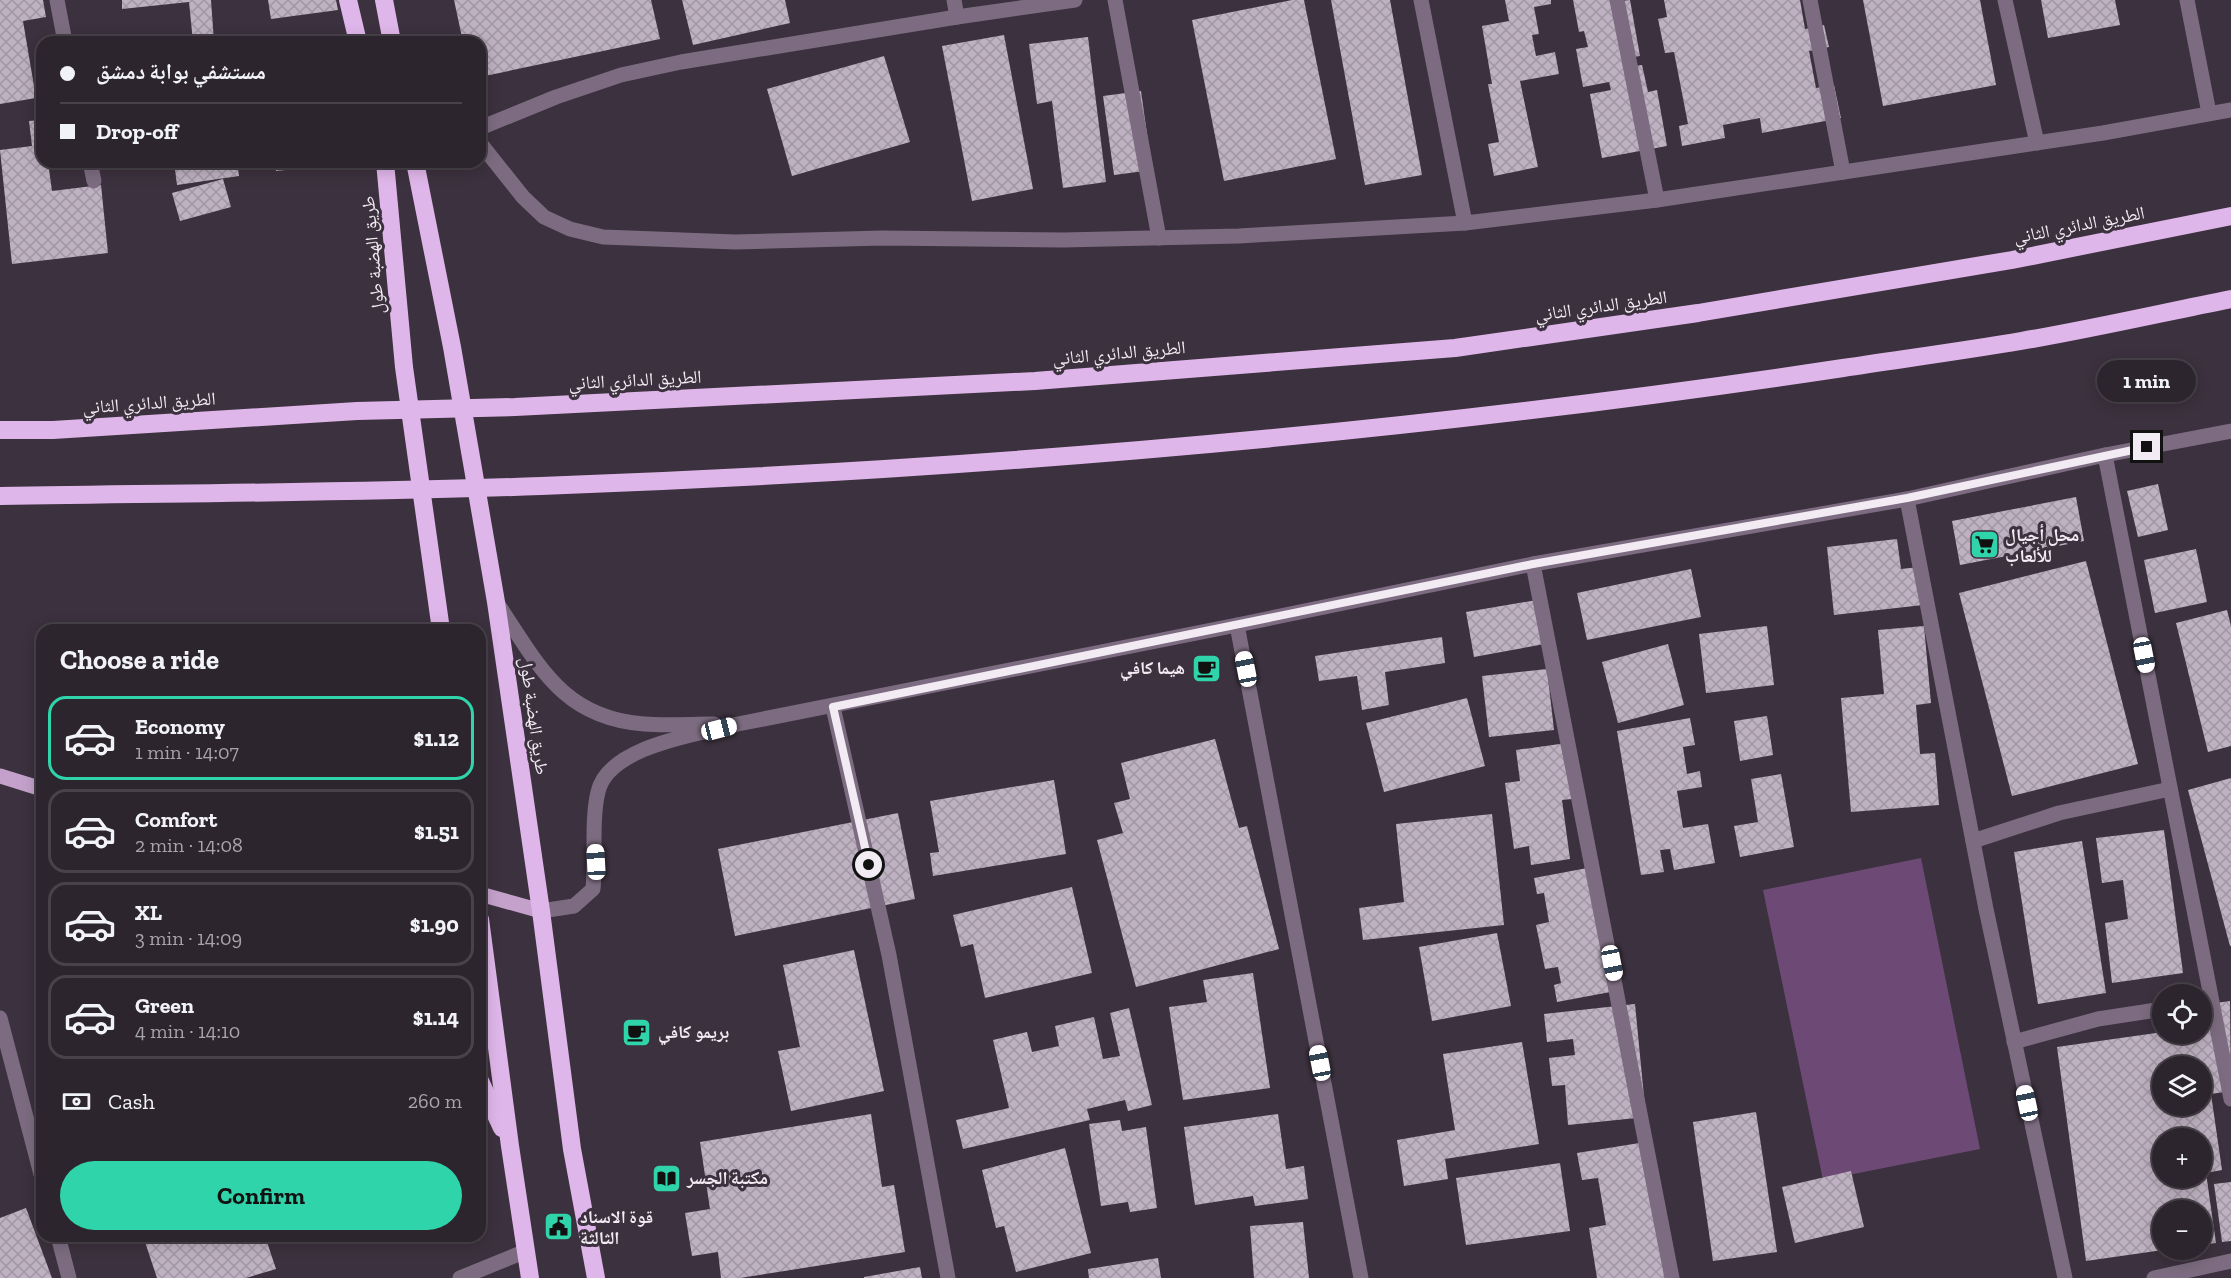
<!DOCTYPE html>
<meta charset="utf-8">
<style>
:root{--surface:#2d252e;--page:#352d36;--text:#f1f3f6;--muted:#a7a5aa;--line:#48424a;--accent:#30d4aa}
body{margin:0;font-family:"Zilla Slab","Noto Naskh Arabic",serif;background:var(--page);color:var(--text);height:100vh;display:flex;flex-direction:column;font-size:22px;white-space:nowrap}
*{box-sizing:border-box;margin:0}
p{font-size:20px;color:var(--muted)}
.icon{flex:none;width:33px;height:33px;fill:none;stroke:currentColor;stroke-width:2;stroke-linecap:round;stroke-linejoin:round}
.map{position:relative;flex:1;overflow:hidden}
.sheet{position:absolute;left:36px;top:624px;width:450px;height:618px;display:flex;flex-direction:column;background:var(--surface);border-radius:18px;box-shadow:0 3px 15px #0003,0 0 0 2px var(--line)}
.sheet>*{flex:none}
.hud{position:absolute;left:36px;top:36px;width:450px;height:132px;border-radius:18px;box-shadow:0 3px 15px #0003,0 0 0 2px var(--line);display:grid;align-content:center;height:132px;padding:0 24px;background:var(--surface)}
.fabs{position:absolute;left:2152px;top:984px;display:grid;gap:12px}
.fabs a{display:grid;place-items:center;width:60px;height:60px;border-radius:50%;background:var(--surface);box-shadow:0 3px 15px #0003,0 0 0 2px var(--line);font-size:30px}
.end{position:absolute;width:27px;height:27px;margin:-14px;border:8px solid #f2ebf3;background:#111;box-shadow:0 0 0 3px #111}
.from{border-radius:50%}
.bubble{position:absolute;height:42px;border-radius:21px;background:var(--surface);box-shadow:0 3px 15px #0003,0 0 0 2px var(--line);font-size:20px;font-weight:800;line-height:42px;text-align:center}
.car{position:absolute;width:18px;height:36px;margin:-18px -9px;border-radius:8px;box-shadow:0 0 4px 2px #0007;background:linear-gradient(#fff 24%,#345 0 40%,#fff 0 76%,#345 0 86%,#fff 0)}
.hud b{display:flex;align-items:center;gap:21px;height:57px;font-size:22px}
.hud b+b{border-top:2px solid var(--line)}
.hud i{width:15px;height:15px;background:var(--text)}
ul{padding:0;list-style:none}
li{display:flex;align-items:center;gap:18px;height:84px;margin:0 12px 9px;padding:0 12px;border:3px solid var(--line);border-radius:18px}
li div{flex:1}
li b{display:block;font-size:22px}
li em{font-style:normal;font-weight:800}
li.active{border-color:var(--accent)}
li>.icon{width:54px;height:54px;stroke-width:1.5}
h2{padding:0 24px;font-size:27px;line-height:72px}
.pay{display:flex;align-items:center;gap:15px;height:66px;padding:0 24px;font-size:22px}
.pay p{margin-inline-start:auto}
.button{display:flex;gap:12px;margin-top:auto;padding:12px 24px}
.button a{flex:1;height:69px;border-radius:36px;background:var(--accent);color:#111;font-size:24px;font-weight:800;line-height:69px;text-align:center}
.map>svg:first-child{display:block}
.green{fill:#6d4a75}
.building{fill:url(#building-cross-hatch);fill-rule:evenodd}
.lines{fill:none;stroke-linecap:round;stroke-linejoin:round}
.minor{stroke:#7d6c81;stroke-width:15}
.major{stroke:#c4a1cb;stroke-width:15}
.highway{stroke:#dfb6e9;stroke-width:18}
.route{stroke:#f2ebf3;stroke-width:8}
.labels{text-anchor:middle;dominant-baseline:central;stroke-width:6;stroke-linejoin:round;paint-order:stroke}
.street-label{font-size:18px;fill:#f2ebf3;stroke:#3c313e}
.poi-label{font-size:18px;font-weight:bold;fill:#f2ebf3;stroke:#3c313e;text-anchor:start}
</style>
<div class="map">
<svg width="2231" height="1278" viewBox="0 0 2231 1278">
<defs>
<pattern id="building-cross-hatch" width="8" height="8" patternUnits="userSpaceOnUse" patternTransform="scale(1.5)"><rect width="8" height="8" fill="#beb1c1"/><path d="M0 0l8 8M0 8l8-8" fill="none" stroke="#a196a3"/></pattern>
</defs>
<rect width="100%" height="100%" fill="#3c313e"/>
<polygon class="green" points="1921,858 1980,1149 1823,1180 1763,890"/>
<g class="building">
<polygon points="0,0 43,0 46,17 23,21 36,98 0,104"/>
<polygon points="122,0 211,0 214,42 193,42 189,2 122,9"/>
<polygon points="268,0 336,0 338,10 271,19"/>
<polygon points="454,0 651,0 660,39 480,77 480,42 463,42"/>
<polygon points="682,0 785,0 790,23 693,45"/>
<polygon points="1292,0 1304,0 1336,159 1224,181 1192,20"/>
<polygon points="1331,0 1390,0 1422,175 1365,185"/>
<polygon points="1505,0 1551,0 1551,4 1534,7 1539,34 1532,35 1536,56 1555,52 1559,74 1520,81 1538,167 1494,176 1488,144 1499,142 1488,84 1492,84 1482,26 1509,21"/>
<polygon points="1573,0 1614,0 1614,2 1630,0 1640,56 1633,57 1635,66 1642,65 1648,92 1657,90 1667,146 1602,158 1590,94 1611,90 1609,82 1583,87 1576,49 1588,47 1584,31 1579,32"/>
<polygon points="1664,0 1800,0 1805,29 1824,25 1829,47 1809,51 1816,88 1834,85 1841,118 1762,133 1760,118 1723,125 1725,138 1682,146 1679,126 1688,124 1674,52 1665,53 1658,19 1667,17"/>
<polygon points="1863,0 1980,0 1996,85 1883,106"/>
<polygon points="2041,0 2115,0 2120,25 2048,38"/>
<polygon points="1004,35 1033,189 972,201 942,46"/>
<polygon points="1088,37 1106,182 1063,188 1052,101 1037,104 1029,44"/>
<polygon points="884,56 910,142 792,176 767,89"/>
<polygon points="1141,91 1152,170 1114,175 1103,96"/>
<polygon points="42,120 42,162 48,162 52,191 101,185 108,253 12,264 0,150 32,146 29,121"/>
<polygon points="174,162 237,162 239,176 177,185"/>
<polygon points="275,162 321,162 322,166 276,171"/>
<polygon points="223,179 231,207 180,221 172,193"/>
<polygon points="2158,484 2168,530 2138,537 2127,491"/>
<polygon points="2076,497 2084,541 1960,565 1952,521"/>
<polygon points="1897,539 1901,569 1919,567 1923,605 1834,615 1827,547"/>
<polygon points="2196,549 2207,602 2155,613 2144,560"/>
<polygon points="2086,561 2138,764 2012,796 1959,593"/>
<polygon points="1691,569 1701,617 1587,640 1577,593"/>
<polygon points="1543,599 1550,643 1474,657 1466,612"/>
<polygon points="2227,610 2231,626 2231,746 2208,752 2176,623"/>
<polygon points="1767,626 1774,685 1706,693 1699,634"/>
<polygon points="1924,626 1931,703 1916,705 1920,754 1935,753 1939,805 1851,812 1841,698 1884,694 1878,630"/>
<polygon points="1442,637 1445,663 1385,672 1389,705 1362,710 1357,676 1319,681 1315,656"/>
<polygon points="1668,644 1684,705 1618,723 1602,662"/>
<polygon points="1547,669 1554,730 1489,737 1482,676"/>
<polygon points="1467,698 1485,766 1384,792 1366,723"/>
<polygon points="1767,716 1773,755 1740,761 1734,721"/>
<polygon points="1690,718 1695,745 1683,747 1687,774 1700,771 1702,787 1677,791 1683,828 1708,824 1715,863 1674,870 1670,849 1660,850 1664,872 1641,875 1617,731"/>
<polygon points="1215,739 1239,828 1247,826 1279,949 1136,987 1097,840 1123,833 1114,803 1130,799 1121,763"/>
<polygon points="1574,742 1582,798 1562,800 1570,859 1531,865 1529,846 1514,849 1505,783 1520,781 1516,750"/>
<polygon points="1781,774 1794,847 1740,857 1734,826 1758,822 1751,779"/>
<polygon points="2231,778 2231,946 2230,946 2188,790"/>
<polygon points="1054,780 1066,854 933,876 930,853 939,852 930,801"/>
<polygon points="898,813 915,899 735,936 718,849"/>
<polygon points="1492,814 1504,925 1363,940 1359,908 1404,902 1396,824"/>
<polygon points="2164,830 2183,973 2112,983 2105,923 2128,919 2123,880 2102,883 2096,838"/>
<polygon points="2082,841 2106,993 2038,1004 2014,852"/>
<polygon points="1598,866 1621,990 1557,1002 1554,985 1561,983 1558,967 1545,969 1536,925 1549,922 1544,893 1537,894 1534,878"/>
<polygon points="1072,887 1092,973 985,998 973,944 961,947 953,915"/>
<polygon points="1497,933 1511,1006 1432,1021 1419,947"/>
<polygon points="854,950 884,1091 791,1111 778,1051 800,1047 783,965"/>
<polygon points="1253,973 1270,1088 1183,1100 1169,1007 1207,1002 1203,980"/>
<path d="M 2230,1001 L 2231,1091 L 2211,1094 L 2222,1170 L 2206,1173 L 2216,1243 L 2202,1245 L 2202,1210 L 2163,1210 L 2163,1250 L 2086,1261 L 2057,1047 L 2156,1033 L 2153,1012 L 2163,1010 L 2163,1034 L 2202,1034 L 2202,1005 ZM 2163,1066 L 2202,1066 L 2202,1106 L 2163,1106 ZM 2163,1138 L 2202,1138 L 2202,1178 L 2163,1178 Z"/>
<polygon points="1635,1004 1646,1117 1568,1125 1565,1085 1552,1086 1549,1058 1575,1055 1573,1039 1547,1042 1544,1014"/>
<polygon points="1129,1008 1152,1105 1128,1111 1125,1100 1087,1109 1090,1120 963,1149 956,1120 1009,1108 993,1040 1027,1032 1032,1052 1059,1046 1055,1026 1094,1017 1103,1059 1120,1056 1110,1013"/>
<polygon points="1522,1042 1539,1144 1445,1159 1448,1179 1404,1186 1397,1140 1455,1130 1443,1054"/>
<polygon points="1756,1112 1777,1252 1713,1261 1693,1122"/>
<polygon points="871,1114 882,1187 894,1185 905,1252 740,1278 721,1278 718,1252 692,1256 685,1213 710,1209 700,1142"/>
<polygon points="1278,1114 1286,1169 1304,1166 1308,1199 1255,1206 1253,1196 1195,1205 1184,1127"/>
<polygon points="1120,1120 1122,1131 1146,1127 1157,1208 1130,1212 1128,1202 1101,1206 1089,1124"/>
<polygon points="1652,1141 1674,1278 1597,1278 1589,1228 1606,1225 1598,1178 1582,1180 1577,1153"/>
<polygon points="1065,1148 1091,1253 1016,1272 1004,1226 996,1228 982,1170"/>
<polygon points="1560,1163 1570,1231 1466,1245 1456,1178"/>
<polygon points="1851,1171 1864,1227 1795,1243 1782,1187"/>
<polygon points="2231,1182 2231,1241 2222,1242 2214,1184"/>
<polygon points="26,1208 52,1278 0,1278 0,1218"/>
<polygon points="1303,1222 1309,1278 1254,1278 1250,1226"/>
<polygon points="143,1236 265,1236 276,1269 246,1278 157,1278"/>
<polygon points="1158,1258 1161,1278 1089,1278 1088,1269"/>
<polygon points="920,1267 922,1278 864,1278 864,1277"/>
</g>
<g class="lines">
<g class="minor">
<polyline points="57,0 65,42"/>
<polyline points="954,0 957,17"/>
<polyline points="1115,0 1159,238"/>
<polyline points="1421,0 1465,223"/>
<polyline points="1617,0 1657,200"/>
<polyline points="1810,0 1843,172"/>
<polyline points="2005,0 2037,143"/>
<polyline points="2187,0 2209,113"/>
<polyline points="480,128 556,97 621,75 681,62 957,17 1075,0"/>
<polyline points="480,143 523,197 544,217 570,229 603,237 735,242 882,238 1063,240 1239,236 1465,223 1657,200 2103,133 2231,110"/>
<polyline points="90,162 94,181"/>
<polyline points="2105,455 2231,1099"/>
<polyline points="1907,499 1986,909 2065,1278"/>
<polyline points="1533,564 1672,1278"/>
<path d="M 497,603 C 538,664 562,718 644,724 C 667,726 691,724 714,724"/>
<polyline points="1237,625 1361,1278"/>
<polyline points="833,707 889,955 948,1278"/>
<polyline points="1973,841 2059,813 2170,789"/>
<path d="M 541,911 L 574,906 L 593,889 C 596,859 591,821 598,792 C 608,746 699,734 738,724 L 1237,625 L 1533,564 L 1907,499 L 2105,455 L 2231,431"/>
<polyline points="0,1018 42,1178"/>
<polyline points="2014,1042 2098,1019 2163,1009"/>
<polyline points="58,1236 69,1278"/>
<polyline points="460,1278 526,1251"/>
<polyline points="2154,1278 2231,1261"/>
</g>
<g class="major">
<polyline points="0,776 42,789"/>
<polyline points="480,894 541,911"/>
</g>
<g class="highway">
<polyline points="348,0 358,42"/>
<polyline points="384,0 392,42"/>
<polyline points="385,162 404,367 441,630"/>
<polyline points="415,162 452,347 496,602 541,911 572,1149 596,1278"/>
<polyline points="0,430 53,430 357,411 515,407 1035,381 1455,348 1698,313 2012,260 2231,216"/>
<path d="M 0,496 C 180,493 361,493 541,486 C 977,470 1412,433 1843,368 C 1902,359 1962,351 2021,341 C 2091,329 2161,313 2231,299"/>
<polyline points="480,919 510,1146 530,1278"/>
<polyline points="480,1081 502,1128"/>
</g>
</g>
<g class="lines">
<polyline class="route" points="869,865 833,707 1533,564 1907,498 2147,447"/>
</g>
<defs>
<symbol id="supermarket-square" viewBox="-11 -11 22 22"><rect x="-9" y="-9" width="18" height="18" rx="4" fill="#30d4aa" stroke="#3c313e"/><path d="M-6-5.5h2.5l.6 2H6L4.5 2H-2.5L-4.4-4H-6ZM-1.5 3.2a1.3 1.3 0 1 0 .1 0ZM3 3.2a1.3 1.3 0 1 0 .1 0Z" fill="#111"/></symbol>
<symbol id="cafe-square" viewBox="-11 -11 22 22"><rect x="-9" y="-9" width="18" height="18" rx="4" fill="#30d4aa" stroke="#3c313e"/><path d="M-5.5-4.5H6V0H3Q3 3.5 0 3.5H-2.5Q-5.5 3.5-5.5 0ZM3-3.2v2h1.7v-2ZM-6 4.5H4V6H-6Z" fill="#111"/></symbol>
<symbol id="library-square" viewBox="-11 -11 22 22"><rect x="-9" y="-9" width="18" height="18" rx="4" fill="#30d4aa" stroke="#3c313e"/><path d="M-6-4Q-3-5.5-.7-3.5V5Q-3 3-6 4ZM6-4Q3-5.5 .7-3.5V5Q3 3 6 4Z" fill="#111"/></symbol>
<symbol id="civic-square" viewBox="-11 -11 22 22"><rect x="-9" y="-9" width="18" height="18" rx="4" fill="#30d4aa" stroke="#3c313e"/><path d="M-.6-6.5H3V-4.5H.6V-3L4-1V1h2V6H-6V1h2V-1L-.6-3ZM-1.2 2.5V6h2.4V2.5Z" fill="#111"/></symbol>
</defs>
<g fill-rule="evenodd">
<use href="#supermarket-square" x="1968" y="528" width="33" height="33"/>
<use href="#cafe-square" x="1190" y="652" width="33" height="33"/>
<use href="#cafe-square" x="620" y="1016" width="33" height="33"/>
<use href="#library-square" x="650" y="1162" width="33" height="33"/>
<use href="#civic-square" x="542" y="1210" width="33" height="33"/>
</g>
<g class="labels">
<g class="street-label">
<text transform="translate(2079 225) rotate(-11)">الطريق الدائري الثاني</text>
<text transform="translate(373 255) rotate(-95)">طريق الهضبة طول</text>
<text transform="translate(1601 306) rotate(-8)">الطريق الدائري الثاني</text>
<text transform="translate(1119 353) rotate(-5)">الطريق الدائري الثاني</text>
<text transform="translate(635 380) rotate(-3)">الطريق الدائري الثاني</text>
<text transform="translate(149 403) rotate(-4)">الطريق الدائري الثاني</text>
<text transform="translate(534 716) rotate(82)">طريق الهضبة طول</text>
</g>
<g class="poi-label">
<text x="2005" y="535">محل أجيال<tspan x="2005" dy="21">للألعاب</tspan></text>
<text x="1185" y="668" text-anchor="end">هيما كافي</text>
<text x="658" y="1032">بريمو كافي</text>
<text x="687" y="1178">مكتبة الجسر</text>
<text x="580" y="1217">قوة الاسناد<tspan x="580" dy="21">الثالثة</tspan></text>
</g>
</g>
</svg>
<div class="fabs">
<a><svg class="icon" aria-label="locate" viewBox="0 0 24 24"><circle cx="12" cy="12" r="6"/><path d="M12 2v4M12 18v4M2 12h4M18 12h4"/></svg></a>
<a><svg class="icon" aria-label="layers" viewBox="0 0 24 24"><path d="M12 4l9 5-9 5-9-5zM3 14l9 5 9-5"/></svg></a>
<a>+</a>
<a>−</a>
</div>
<i class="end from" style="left:869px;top:865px"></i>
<i class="end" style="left:2147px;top:447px"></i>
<div class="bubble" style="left:2097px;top:360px;width:99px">1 min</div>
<i class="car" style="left:2144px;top:655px;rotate:169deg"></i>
<i class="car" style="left:1246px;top:669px;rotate:349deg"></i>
<i class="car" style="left:719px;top:729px;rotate:76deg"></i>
<i class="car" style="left:596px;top:862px;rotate:357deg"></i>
<i class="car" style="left:1612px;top:963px;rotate:169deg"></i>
<i class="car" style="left:1320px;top:1063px;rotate:349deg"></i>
<i class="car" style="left:2027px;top:1103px;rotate:348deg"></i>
<div class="hud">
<b><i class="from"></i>مستشفي بوابة دمشق</b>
<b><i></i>Drop-off</b>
</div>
<section class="sheet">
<h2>Choose a ride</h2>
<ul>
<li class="active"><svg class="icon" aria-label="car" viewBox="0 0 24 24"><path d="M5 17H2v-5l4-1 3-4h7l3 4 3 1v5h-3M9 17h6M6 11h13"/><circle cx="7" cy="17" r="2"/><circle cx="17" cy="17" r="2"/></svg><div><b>Economy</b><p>1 min · 14:07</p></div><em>$1.12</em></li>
<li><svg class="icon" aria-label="car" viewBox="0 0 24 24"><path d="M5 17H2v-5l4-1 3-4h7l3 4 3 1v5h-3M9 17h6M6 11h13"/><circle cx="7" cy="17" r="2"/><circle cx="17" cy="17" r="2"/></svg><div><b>Comfort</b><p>2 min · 14:08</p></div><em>$1.51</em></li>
<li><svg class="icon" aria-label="car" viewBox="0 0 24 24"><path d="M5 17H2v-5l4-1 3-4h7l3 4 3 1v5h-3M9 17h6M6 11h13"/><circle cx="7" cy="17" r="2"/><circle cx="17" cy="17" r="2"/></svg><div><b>XL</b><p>3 min · 14:09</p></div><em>$1.90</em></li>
<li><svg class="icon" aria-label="car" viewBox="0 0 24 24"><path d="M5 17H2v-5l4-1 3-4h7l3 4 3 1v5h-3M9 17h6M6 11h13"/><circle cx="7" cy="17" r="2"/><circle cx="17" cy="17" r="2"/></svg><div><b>Green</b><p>4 min · 14:10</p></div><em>$1.14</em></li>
</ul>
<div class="pay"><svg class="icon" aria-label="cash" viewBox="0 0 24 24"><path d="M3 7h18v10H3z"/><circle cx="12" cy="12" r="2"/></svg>Cash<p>260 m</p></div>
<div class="button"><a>Confirm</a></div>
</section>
</div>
